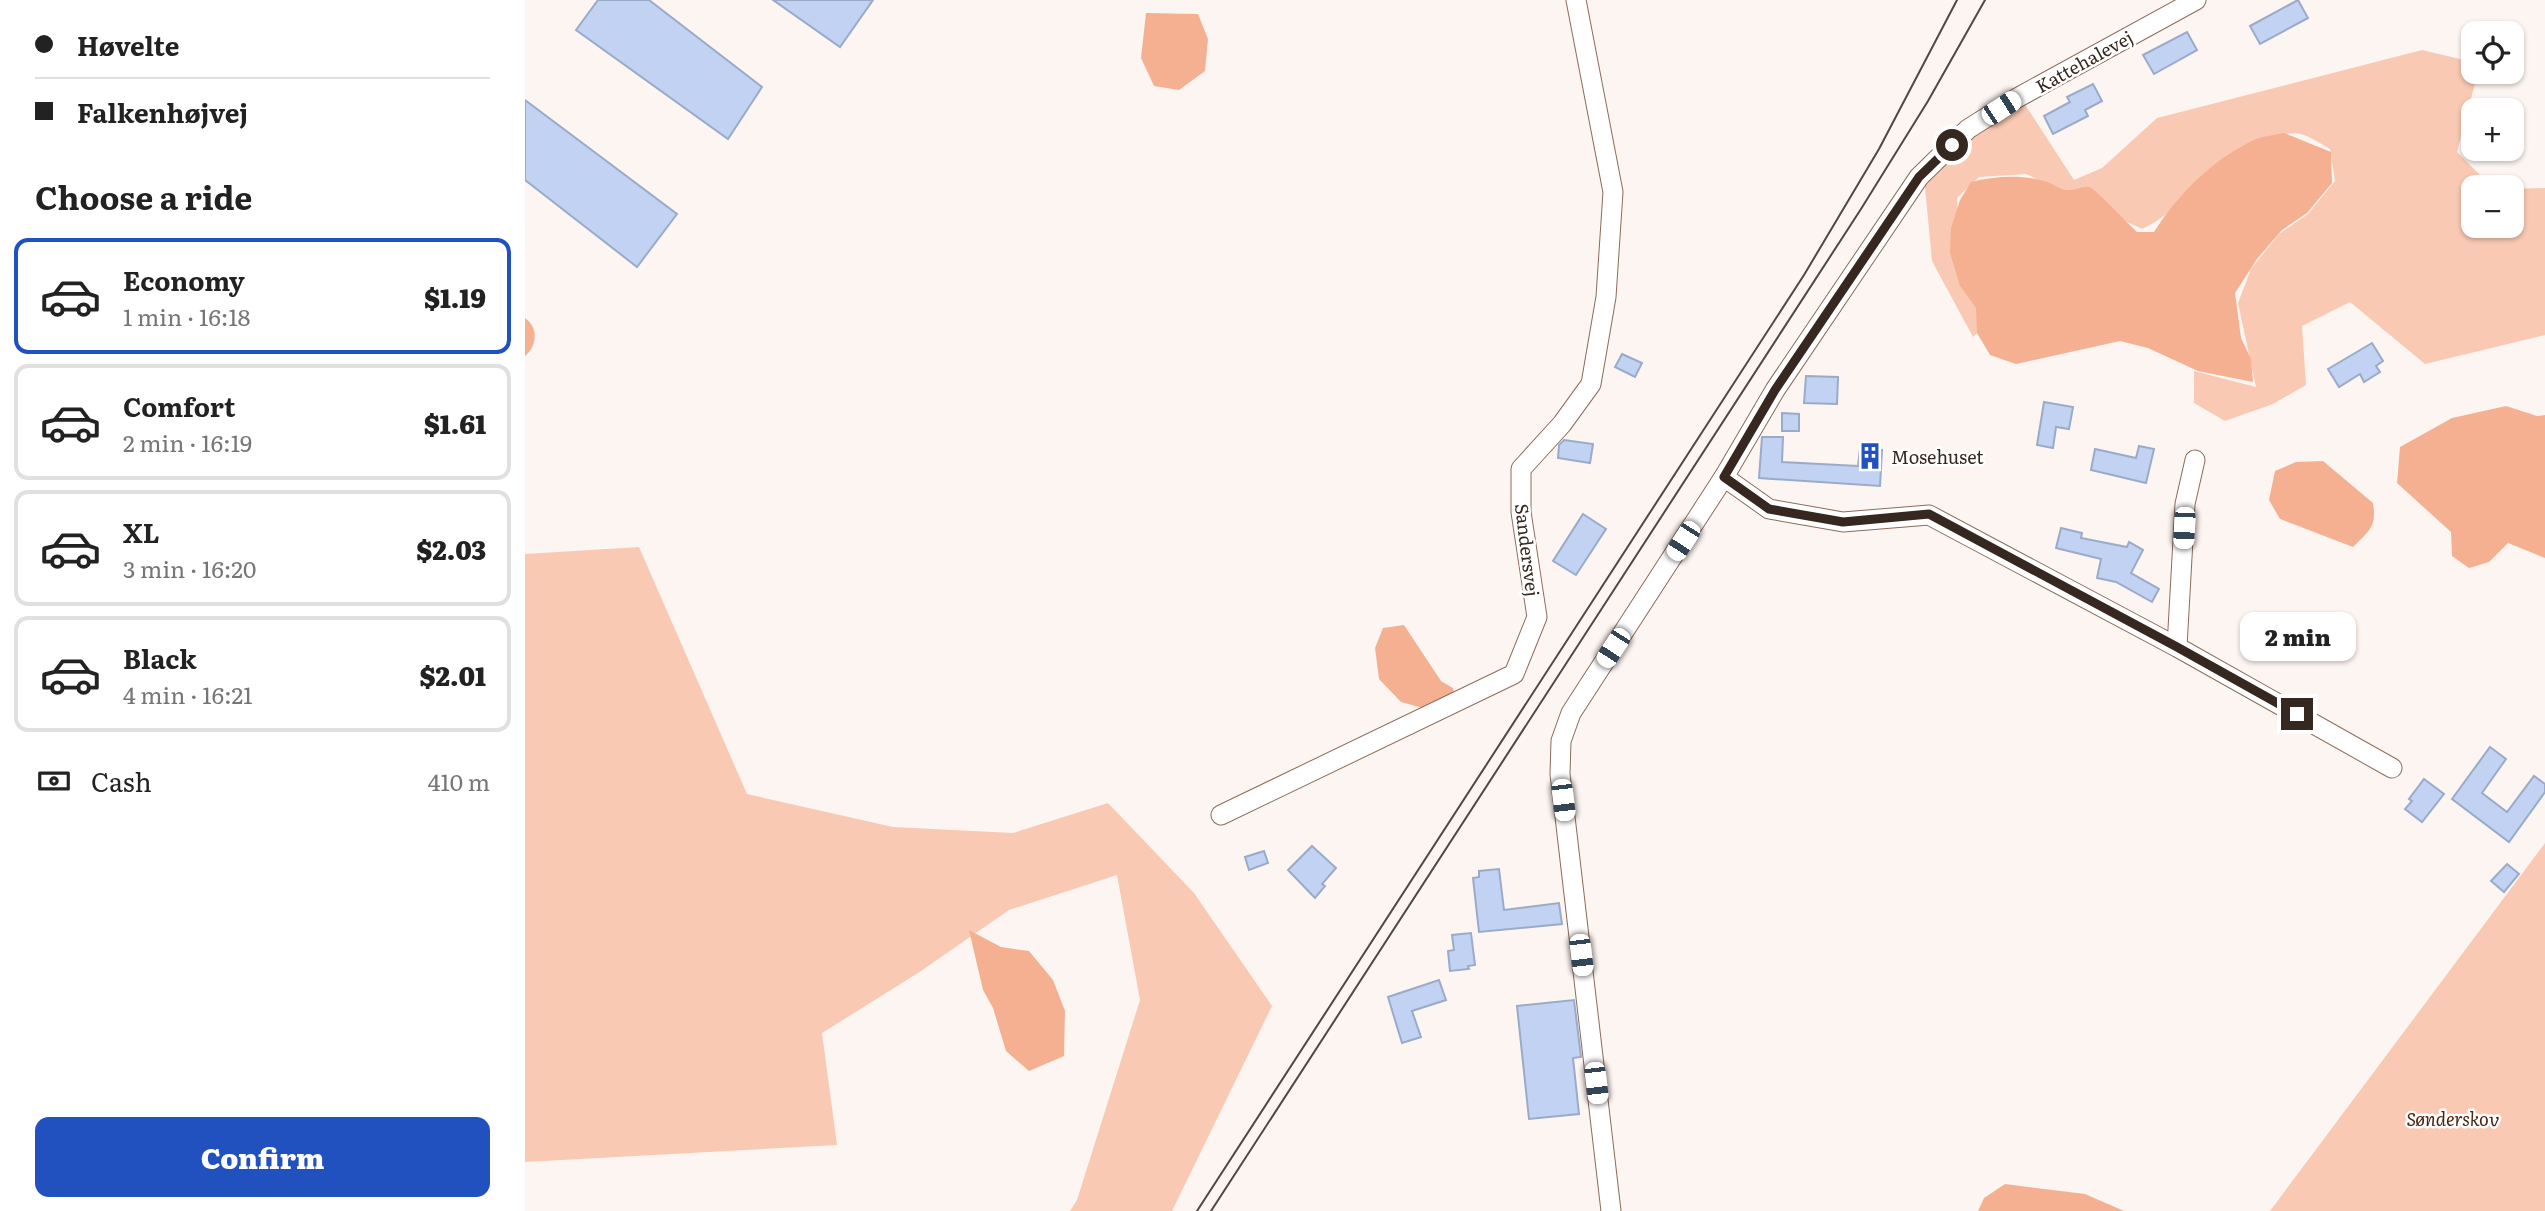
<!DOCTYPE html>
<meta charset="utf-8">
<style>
:root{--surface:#fff;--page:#f2f2f2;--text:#222;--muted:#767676;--line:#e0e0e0;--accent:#2151bf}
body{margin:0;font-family:Literata,serif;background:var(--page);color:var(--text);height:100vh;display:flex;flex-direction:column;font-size:26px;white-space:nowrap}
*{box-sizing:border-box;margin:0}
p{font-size:23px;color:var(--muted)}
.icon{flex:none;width:38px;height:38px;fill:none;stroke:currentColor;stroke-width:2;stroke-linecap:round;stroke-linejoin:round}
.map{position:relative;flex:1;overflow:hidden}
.side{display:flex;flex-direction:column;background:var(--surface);width:525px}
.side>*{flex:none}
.top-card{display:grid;align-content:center;height:154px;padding:0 35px;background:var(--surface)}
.buttons{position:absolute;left:1936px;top:21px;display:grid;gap:14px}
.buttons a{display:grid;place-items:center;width:63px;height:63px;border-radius:14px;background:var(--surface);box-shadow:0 2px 5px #0004;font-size:35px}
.end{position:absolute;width:32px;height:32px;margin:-16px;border:9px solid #362721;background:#fff;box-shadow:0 0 0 4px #fff}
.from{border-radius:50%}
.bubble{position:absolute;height:49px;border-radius:14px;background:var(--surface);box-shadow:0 2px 5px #0004;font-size:23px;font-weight:800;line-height:49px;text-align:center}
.car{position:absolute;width:21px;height:42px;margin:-21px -10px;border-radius:9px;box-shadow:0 0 5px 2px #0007;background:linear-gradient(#fff 24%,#345 0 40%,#fff 0 76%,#345 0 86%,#fff 0)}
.top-card b{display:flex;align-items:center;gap:24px;height:66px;font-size:26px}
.top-card b+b{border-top:2px solid var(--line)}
.top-card i{width:18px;height:18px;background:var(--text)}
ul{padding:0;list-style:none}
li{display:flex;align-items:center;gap:21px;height:116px;margin:0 14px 10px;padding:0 21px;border:4px solid var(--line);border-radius:14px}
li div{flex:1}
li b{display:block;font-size:26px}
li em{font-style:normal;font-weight:800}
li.current{border-color:var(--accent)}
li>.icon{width:63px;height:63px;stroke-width:1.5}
h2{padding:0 35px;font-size:32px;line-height:84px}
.pay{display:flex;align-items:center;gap:18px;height:77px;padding:0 35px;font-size:26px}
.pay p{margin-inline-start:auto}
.button{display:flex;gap:14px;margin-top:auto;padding:14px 35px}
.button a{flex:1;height:80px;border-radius:14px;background:var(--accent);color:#fff;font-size:28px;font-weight:800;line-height:80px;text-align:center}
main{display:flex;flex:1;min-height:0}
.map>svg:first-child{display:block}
.green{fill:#fac9b4}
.water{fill:#f5b091}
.building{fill:#c1d2f3;stroke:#9aabca;stroke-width:2}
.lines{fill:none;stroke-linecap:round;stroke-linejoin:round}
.minor-casing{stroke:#8d6b5c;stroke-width:21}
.minor{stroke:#fff;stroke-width:19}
.tram{stroke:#544640;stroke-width:2}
.route{stroke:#362721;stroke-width:9}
.labels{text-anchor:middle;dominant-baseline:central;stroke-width:5;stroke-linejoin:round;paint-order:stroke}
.street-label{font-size:18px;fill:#362721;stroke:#fff}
.poi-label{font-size:18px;fill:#362721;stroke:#fff;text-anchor:start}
.park-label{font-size:18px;font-style:italic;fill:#4e230d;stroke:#fff}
</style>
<main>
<section class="side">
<div class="top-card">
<b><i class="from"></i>Høvelte</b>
<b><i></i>Falkenhøjvej</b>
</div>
<h2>Choose a ride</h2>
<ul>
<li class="current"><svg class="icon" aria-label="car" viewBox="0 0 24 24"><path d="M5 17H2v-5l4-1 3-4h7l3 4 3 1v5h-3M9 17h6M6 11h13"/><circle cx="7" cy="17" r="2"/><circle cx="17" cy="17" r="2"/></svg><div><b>Economy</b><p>1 min · 16:18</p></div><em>$1.19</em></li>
<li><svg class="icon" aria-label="car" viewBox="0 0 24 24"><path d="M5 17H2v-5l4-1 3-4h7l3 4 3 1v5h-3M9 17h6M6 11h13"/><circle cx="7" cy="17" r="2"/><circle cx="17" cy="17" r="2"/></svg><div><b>Comfort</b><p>2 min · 16:19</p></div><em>$1.61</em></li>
<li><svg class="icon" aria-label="car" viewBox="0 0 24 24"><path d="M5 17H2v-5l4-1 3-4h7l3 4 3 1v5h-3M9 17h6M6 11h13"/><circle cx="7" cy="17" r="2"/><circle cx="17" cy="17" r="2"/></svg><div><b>XL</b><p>3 min · 16:20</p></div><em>$2.03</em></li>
<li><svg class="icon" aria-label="car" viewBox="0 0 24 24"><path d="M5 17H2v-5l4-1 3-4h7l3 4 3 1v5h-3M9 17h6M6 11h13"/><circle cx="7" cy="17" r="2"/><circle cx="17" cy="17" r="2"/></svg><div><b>Black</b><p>4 min · 16:21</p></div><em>$2.01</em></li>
</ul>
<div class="pay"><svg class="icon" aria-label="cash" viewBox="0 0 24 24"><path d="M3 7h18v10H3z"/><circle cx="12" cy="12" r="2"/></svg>Cash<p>410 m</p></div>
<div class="button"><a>Confirm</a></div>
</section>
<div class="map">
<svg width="2020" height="1211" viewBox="0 0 2020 1211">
<rect width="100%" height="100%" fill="#fdf5f1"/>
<g class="green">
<path d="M 1897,50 L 1948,62 L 1948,72 L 1953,72 L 1932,152 L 1967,187 L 1948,187 L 1948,226 L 1986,226 L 1986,189 L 2020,188 L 2020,335 L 1900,364 L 1825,302 L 1777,326 L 1781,385 L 1748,404 L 1700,421 L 1669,403 L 1669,371 L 1731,387 L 1713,303 L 1726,269 L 1754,234 L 1783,214 L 1810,181 L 1805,149 C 1796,144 1786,137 1776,134 C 1770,132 1761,134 1754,135 C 1692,140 1668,207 1617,229 L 1501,174 L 1454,177 L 1432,198 L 1437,284 L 1464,321 L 1448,337 L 1407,261 L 1398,166 L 1499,103 L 1549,180 L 1577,168 L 1632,118 Z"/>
<polygon points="114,547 222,794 368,827 488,833 583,803 669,893 747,1006 647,1211 545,1211 552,1200 615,1000 592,875 484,910 393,973 297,1033 312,1145 0,1162 0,554"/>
<polygon points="2020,843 2020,1211 1745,1211"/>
</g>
<g class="water">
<polygon points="621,13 673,14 683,39 680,71 654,90 629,86 616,58"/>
<path d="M 1759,133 L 1806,152 L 1807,183 L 1782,213 L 1757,230 L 1732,259 L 1710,293 L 1716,338 L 1726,359 L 1728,382 L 1673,371 L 1623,348 L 1595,341 L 1491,364 L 1465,355 L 1452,333 L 1451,308 L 1435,286 L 1425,253 L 1426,228 L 1435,200 L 1446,182 C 1470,176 1498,174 1522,182 C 1529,184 1535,190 1542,190 C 1549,191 1557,186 1564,187 C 1571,189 1603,224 1612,232 L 1629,232 C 1653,194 1689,158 1731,139 C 1740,136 1750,135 1759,133 Z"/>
<path d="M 0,318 C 14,328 12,346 0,356 Z"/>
<polygon points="1981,406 2012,416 2020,415 2020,558 1983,543 1964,562 1944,568 1927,556 1926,532 1872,483 1875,447 1927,418"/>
<path d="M 1798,461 L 1848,503 C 1852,527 1844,531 1828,547 L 1755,519 L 1744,500 L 1750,471 L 1771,462 Z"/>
<polygon points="879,625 916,681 928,688 930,696 905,710 876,702 854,679 850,648 858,628"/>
<polygon points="444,930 476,947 504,951 528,980 540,1011 539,1056 504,1071 481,1051 468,1008 458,990"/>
<polygon points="1480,1184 1560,1194 1599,1211 1453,1211 1459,1198"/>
</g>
<g class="building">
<polygon points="73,0 124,0 237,87 203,139 51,30"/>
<polygon points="248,0 348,0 315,47"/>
<polygon points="1773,0 1783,18 1735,44 1725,26"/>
<polygon points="1662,32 1672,50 1629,74 1618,55"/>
<polygon points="1568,84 1577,101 1560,110 1563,116 1528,134 1519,116 1545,102 1542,97"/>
<polygon points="0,100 152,214 112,267 0,180"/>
<polygon points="1847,343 1858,361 1851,366 1855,372 1839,382 1835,374 1814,387 1803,369"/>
<polygon points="1097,354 1117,363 1110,377 1090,367"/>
<polygon points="1281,376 1313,377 1312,404 1279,403"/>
<polygon points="1519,402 1548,407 1544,429 1531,427 1528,448 1512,445"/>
<polygon points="1257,413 1274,414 1274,431 1257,431"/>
<polygon points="1237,437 1258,437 1257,462 1333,466 1335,448 1357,450 1355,486 1234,478"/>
<polygon points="1039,440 1068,444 1065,463 1033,458 1034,445"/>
<polygon points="1614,446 1629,449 1621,483 1566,470 1570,449 1611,458"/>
<polygon points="1058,514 1081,529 1051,575 1028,561"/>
<polygon points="1536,528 1557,533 1556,538 1602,547 1604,542 1618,550 1606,573 1634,589 1627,602 1591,582 1572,578 1576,559 1531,548"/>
<polygon points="1965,747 1981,759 1957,793 1982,812 2009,776 2020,784 2020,792 1984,842 1927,799"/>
<polygon points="1899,779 1919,794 1897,822 1880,809 1887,801 1884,799"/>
<polygon points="787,846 811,868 797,884 800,886 790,898 763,870"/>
<polygon points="739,851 743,863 724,870 720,857"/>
<polygon points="1982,864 1994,874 1979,892 1966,881"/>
<polygon points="974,869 979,910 1034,903 1037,924 954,932 948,878 954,877 954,871"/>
<polygon points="946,933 950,965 943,966 944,969 925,971 923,951 929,950 927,935"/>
<polygon points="914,980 921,1000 887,1011 896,1037 877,1043 863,997"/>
<polygon points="1049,1000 1056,1057 1048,1058 1054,1114 1004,1119 992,1006"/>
</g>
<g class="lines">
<defs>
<g id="minor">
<polyline points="1199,477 1244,509 1318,522 1404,515 1652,647 1867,768"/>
<polyline points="1652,647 1660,504 1670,460"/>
<polyline points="696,815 989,674 1012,617 996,512 996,469 1037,424 1066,384 1081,297 1088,192 1051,0"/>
<polyline points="1086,1211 1035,774 1036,741 1046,713 1199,477 1250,390 1394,177 1443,129 1492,98 1671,0"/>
</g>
</defs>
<use href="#minor" class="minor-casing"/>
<use href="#minor" class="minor"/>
<g class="tram">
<polyline points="672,1211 1279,275 1354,149 1432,0"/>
<polyline points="686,1211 1336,209 1403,101 1460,0"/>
</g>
</g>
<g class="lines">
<polyline class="route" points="1427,145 1394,177 1250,390 1199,477 1244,509 1318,522 1404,514 1652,647 1772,714"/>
</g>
<defs>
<symbol id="building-bare" viewBox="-9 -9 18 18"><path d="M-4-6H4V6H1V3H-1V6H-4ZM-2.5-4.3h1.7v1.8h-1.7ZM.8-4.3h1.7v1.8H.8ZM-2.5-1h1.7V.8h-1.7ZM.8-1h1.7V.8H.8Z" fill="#2151bf" stroke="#fff" stroke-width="2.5" paint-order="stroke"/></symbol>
</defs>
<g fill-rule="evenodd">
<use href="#building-bare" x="1326" y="437" width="38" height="38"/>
</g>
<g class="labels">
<g class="street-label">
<text transform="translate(1559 61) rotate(-29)">Kattehalevej</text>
<text transform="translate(1003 550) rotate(83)">Sandersvej</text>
</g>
<g class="poi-label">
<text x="1366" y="456">Mosehuset</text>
</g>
<g class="park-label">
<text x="1928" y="1118">Sønderskov</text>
</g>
</g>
</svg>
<div class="buttons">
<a><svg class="icon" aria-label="locate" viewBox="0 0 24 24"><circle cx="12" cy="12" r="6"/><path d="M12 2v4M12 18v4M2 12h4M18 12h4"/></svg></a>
<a>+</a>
<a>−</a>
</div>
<i class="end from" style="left:1427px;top:145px"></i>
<i class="end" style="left:1772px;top:714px"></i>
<div class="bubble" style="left:1715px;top:612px;width:116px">2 min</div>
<i class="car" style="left:1476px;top:108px;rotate:57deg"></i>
<i class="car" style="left:1659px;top:528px;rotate:183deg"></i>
<i class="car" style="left:1158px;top:541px;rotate:213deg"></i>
<i class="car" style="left:1088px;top:648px;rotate:213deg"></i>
<i class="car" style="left:1038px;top:800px;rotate:173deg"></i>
<i class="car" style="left:1056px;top:955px;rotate:173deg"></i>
<i class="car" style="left:1071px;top:1083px;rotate:173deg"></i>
</div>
</main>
